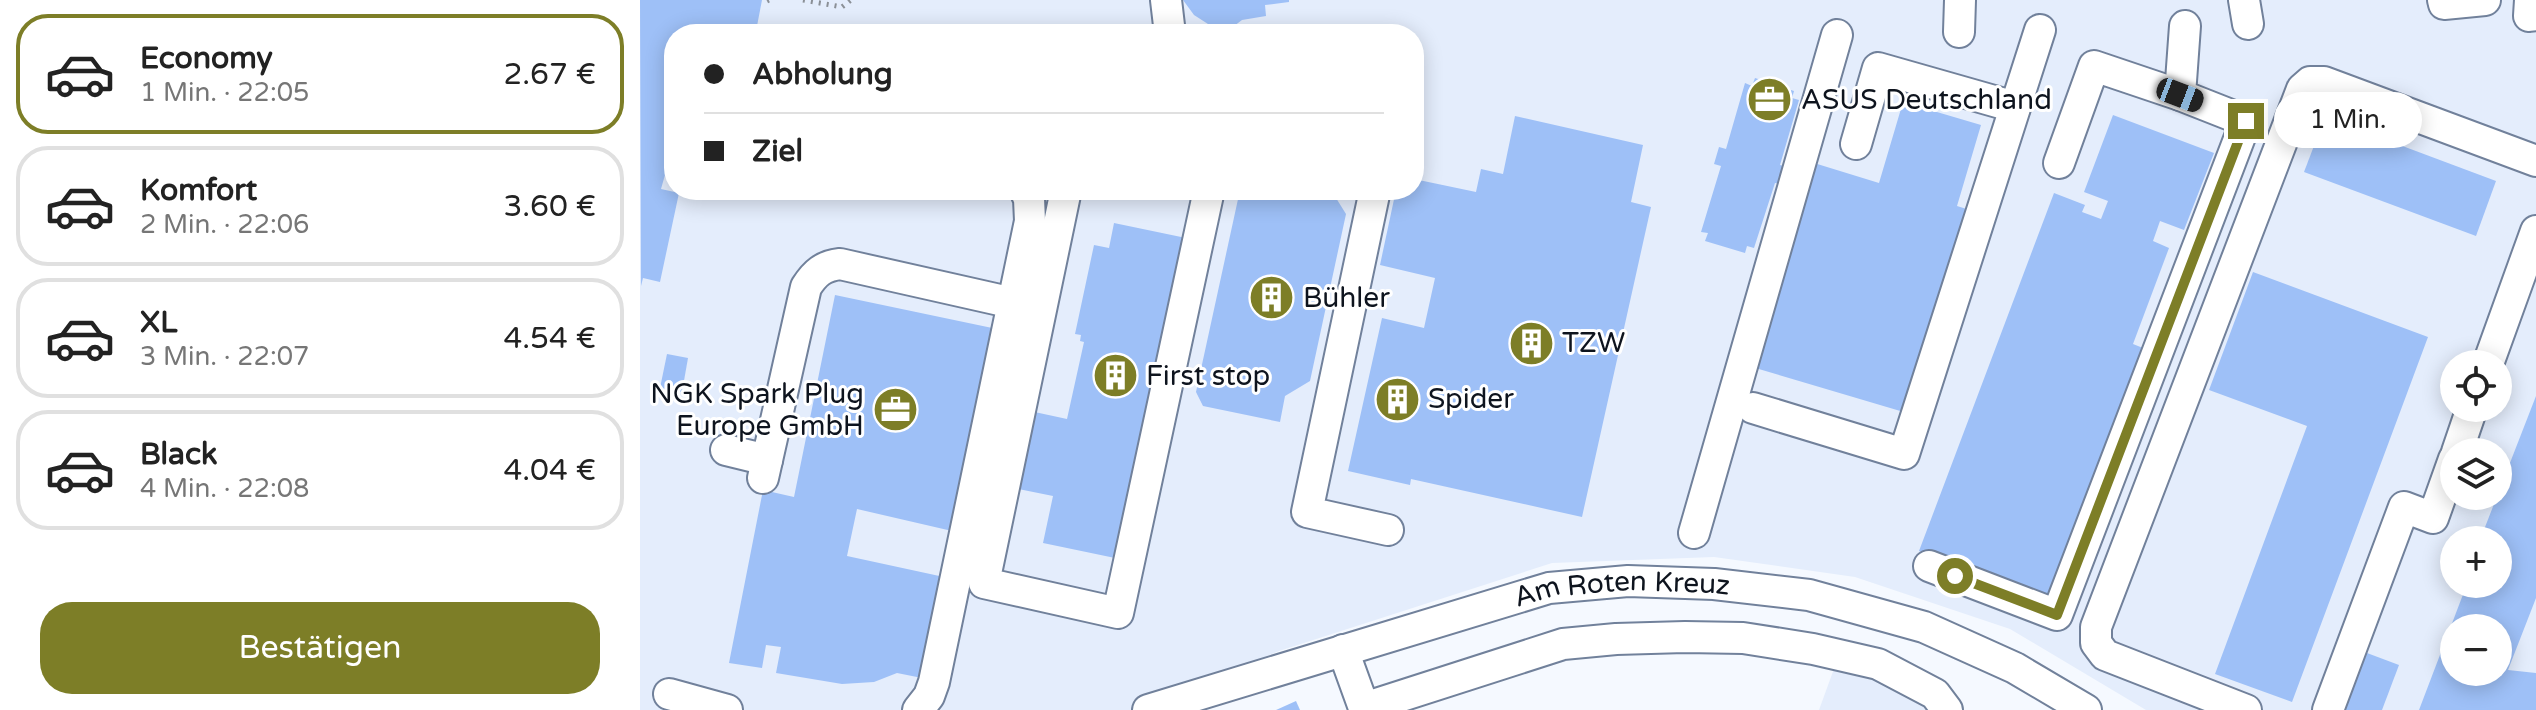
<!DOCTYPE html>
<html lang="de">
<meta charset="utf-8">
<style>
:root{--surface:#fff;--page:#f2f2f2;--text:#222;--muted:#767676;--line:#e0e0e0;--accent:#7d7e27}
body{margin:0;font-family:"Varela Round",sans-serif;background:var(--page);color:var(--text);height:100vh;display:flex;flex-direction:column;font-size:30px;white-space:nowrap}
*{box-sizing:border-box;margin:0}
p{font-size:26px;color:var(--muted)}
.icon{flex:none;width:44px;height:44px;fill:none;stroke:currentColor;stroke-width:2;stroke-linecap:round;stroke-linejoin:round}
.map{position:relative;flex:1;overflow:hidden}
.sheet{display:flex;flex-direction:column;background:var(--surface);width:640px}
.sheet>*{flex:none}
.top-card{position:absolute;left:24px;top:24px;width:760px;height:176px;border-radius:32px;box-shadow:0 4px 20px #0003;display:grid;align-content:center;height:176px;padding:0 40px;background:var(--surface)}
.fabs{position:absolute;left:1800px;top:350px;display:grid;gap:16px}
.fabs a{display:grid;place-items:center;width:72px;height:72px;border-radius:50%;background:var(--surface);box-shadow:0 4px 20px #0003;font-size:40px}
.end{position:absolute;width:36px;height:36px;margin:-18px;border:10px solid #7d7e27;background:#fff;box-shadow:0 0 0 4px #fff}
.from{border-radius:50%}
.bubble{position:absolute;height:56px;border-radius:28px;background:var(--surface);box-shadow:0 4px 20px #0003;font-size:26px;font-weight:600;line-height:56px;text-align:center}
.car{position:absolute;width:24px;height:48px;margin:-24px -12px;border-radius:10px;box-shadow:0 0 6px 2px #0007;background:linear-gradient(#222 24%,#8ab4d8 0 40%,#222 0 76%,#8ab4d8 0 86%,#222 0)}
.top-card b{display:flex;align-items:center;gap:28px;height:76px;font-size:30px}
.top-card b+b{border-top:2px solid var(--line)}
.top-card i{width:20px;height:20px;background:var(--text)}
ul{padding:14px 0 0;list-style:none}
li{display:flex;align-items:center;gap:24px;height:120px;margin:0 16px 12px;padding:0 24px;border:4px solid var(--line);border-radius:32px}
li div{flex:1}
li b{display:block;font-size:30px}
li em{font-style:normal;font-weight:600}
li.selected{border-color:var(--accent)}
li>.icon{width:72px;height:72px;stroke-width:1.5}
.cta{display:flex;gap:16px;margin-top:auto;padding:16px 40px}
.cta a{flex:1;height:92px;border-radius:32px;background:var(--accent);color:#fff;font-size:32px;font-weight:600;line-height:92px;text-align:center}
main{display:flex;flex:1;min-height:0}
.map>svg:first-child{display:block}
.built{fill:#e4edfc;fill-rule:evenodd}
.building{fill:#9ec0f7;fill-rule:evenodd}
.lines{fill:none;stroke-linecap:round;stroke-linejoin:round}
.minor-casing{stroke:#71819b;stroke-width:34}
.path{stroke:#8b9097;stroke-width:5;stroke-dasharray:2 6;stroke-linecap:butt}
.minor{stroke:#fff;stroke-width:30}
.route{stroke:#7d7e27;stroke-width:10}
.labels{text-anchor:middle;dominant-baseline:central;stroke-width:6;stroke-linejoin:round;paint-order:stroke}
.poi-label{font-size:28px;fill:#0e141e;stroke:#fff;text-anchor:start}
.street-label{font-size:28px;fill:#0e141e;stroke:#fff}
</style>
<main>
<section class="sheet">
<ul>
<li class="selected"><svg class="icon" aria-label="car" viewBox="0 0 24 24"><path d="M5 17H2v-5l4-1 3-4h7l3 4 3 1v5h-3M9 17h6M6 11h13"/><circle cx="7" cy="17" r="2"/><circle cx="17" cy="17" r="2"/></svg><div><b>Economy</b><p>1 Min. · 22:05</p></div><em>2.67 €</em></li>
<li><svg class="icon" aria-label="car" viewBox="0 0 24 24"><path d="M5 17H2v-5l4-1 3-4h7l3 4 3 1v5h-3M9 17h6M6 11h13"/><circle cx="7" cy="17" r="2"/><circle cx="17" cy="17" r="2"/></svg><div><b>Komfort</b><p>2 Min. · 22:06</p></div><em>3.60 €</em></li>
<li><svg class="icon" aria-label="car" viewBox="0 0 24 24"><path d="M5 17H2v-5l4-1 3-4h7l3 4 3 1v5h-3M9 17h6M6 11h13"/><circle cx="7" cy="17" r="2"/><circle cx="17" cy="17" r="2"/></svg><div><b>XL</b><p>3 Min. · 22:07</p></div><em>4.54 €</em></li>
<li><svg class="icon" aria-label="car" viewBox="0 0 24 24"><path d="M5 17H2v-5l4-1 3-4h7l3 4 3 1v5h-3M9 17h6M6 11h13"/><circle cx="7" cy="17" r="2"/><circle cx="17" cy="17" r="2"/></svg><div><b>Black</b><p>4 Min. · 22:08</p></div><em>4.04 €</em></li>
</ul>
<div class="cta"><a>Bestätigen</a></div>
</section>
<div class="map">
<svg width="1896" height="710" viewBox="0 0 1896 710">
<rect width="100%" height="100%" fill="#f5f9ff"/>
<g class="built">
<path d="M 0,0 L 1896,0 L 1896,710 L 1506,710 L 1370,629 L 1215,577 L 1074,557 L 912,563 L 639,651 L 500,710 L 0,710 ZM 34,34 L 774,34 L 774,190 L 34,190 ZM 1814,364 L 1858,364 L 1858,408 L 1814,408 ZM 1814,452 L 1858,452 L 1858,496 L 1814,496 ZM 1814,540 L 1858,540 L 1858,584 L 1814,584 ZM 1814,628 L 1858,628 L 1858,672 L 1814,672 Z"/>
<polygon points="1195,666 1318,710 1179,710"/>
</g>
<g class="building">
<polygon points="0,0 122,0 117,26 102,24 99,34 34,34 34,158 30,157 21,189 39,193 20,282 3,278 1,286"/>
<polygon points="543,0 649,0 649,2 625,5 626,16 602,20 594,26 581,26 568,24 554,15"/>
<polygon points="1115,78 1154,91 1152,98 1159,100 1140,165 1147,167 1141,184 1135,183 1114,248 1107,246 1105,253 1065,241 1068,233 1061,232 1081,166 1074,164 1079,147 1086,149 1105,83 1112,86"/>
<polygon points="1263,102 1341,125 1317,206 1333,211 1267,413 1112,367 1174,163 1239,183"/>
<polygon points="1473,115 1574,153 1544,230 1520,221 1513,241 1529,248 1493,344 1508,350 1413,602 1279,551 1414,193 1445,205 1442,212 1461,219 1468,201 1444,192"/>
<polygon points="875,116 1003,145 991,202 1011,207 942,517 771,479 770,485 708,471 742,318 784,328 795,278 740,265 756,190 774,190 774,179 836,192 841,169 863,174"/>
<polygon points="1685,117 1856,181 1836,236 1664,172"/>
<polygon points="600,190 691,190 706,214 670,381 645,396 640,422 563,406 556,392"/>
<polygon points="474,223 546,238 525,341 520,341 475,558 403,543 413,496 374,488 390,411 427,419 444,342 440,341 441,335 435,334 454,245 469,248"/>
<polygon points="1613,272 1788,337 1652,702 1575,674 1667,426 1569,390"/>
<polygon points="195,295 357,329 312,531 217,509 207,556 304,577 282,678 257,673 234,682 202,684 136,673 141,647 126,645 122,668 89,663 123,490 154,497"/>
<polygon points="27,354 48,358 42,392 20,388"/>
<path d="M 1896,396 L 1896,598 L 1868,670 L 1896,673 L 1896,710 L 1779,710 L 1827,584 L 1858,584 L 1858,540 L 1840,540 ZM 1814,628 L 1858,628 L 1858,672 L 1814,672 Z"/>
<polygon points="1727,653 1759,665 1742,710 1705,710"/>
<polygon points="656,701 660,710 636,710"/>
</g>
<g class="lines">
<defs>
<g id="minor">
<polyline points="526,0 530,34"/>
<polyline points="1604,0 1608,24"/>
<polyline points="1803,0 1804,4 1845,0"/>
<polyline points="1890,0 1889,16 1896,15"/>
<polyline points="1319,32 1320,0"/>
<polyline points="1216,144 1238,68 1375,107"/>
<polyline points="1419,163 1454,66 1540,95"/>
<polyline points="426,190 344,583 478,613 569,190"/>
<polyline points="735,190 667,512 748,530"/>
<polyline points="1848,364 1896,231"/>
<polyline points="1113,408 1264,454 1400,30"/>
<polyline points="86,450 127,460"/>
<polyline points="1817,452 1832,408"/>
<path d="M 123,478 L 166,287 C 175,273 183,266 200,264 L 373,303"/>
<polyline points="1054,533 1197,35"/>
<polyline points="1289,566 1417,615 1606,121 1540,95 1545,26"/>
<polyline points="703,650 724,708 923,644 976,639 1045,637 1103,638 1173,649 1238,664 1295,694 1307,710"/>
<polyline points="29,694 87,710"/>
<polyline points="278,710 289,696 294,682 390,221 389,199 385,190"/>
<path id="s1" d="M 508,710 L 909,588 L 988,581 L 1074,584 L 1169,595 L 1284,627 L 1375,668 L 1446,710"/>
<polyline points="1606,710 1465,655 1456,643 1456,627 1662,89 1670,82 1684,82 1896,161"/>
<polyline points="1688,710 1764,507 1793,518 1814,459"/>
</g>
</defs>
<use href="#minor" class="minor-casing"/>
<g class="path">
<polyline points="163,0 202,7 211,0"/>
<polyline points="127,1 129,0"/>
</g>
<use href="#minor" class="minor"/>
</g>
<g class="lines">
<polyline class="route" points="1315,576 1417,615 1606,121"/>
</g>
<defs>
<symbol id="office-disc" viewBox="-11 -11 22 22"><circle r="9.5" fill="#7d7e27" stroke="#fff"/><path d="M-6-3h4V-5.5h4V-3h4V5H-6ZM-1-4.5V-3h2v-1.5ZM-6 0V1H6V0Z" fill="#fff"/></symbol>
<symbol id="building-disc" viewBox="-11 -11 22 22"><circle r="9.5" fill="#7d7e27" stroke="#fff"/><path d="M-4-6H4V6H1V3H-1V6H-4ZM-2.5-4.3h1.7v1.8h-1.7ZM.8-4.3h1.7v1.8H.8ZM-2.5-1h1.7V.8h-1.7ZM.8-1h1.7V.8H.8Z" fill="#fff"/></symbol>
</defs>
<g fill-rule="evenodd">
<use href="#office-disc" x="1104" y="74" width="51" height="51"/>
<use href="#building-disc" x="606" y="272" width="51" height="51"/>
<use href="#building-disc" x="866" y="318" width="51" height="51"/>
<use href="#building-disc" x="450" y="350" width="51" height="51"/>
<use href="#building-disc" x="732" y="374" width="51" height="51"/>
<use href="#office-disc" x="230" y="384" width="51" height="51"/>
</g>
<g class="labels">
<g class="poi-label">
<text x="1161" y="100">ASUS Deutschland</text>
<text x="663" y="298">Bühler</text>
<text x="922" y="343">TZW</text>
<text x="506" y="376">First stop</text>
<text x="224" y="394" text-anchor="end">NGK Spark Plug<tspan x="224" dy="32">Europe GmbH</tspan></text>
<text x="788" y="399">Spider</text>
</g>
<g class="street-label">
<text stroke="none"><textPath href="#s1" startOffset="492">Am Roten Kreuz</textPath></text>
</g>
</g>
</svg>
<div class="fabs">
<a><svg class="icon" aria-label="locate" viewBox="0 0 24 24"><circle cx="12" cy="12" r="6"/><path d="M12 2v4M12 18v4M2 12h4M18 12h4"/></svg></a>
<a><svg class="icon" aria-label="layers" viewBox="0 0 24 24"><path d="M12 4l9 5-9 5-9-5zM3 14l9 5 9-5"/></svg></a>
<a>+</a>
<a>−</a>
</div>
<i class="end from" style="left:1315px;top:576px"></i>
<i class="end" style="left:1606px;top:121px"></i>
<div class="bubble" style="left:1634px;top:92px;width:148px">1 Min.</div>
<i class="car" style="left:1540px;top:95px;rotate:111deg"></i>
<div class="top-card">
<b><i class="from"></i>Abholung</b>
<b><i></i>Ziel</b>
</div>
</div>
</main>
